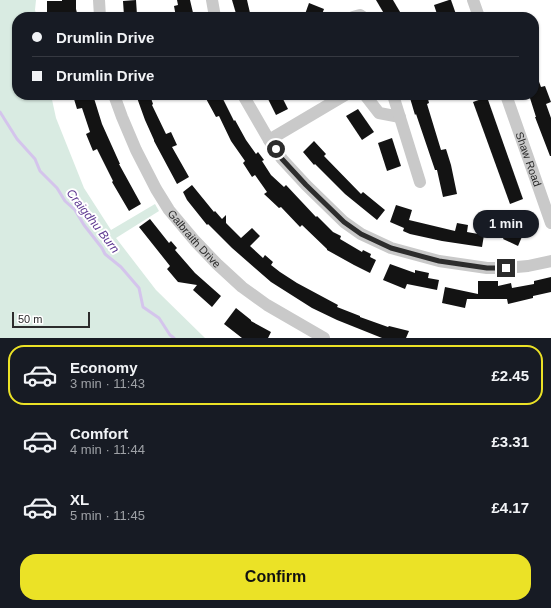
<!DOCTYPE html>
<meta charset="utf-8">
<style>
:root{--surface:#171b24;--page:#242831;--text:#f1f3f6;--muted:#9ea1a6;--line:#363941;--accent:#ebe226}
body{margin:0;font-family:Arial,sans-serif;background:var(--page);color:var(--text);height:100vh;display:flex;flex-direction:column;font-size:15px;white-space:nowrap}
*{box-sizing:border-box;margin:0}
p{font-size:13px;color:var(--muted)}
.icon{flex:none;width:22px;height:22px;fill:none;stroke:currentColor;stroke-width:2;stroke-linecap:round;stroke-linejoin:round}
.map{position:relative;height:338px;overflow:hidden}
.drawer{display:flex;flex-direction:column;background:var(--surface);flex:1}
.drawer>*{flex:none}
.top-card{position:absolute;left:12px;top:12px;width:527px;height:88px;border-radius:16px;box-shadow:0 1px 3px #0004;display:grid;align-content:center;height:88px;padding:0 20px;background:var(--surface)}
.scale{position:absolute;left:12px;bottom:10px;width:78px;box-sizing:border-box;padding-left:4px;border:2px solid #2c2c2c;border-top:0;font-size:11px;line-height:14px;white-space:nowrap;color:#2c2c2c;-webkit-text-stroke:3px #fff;paint-order:stroke}
.end{position:absolute;width:18px;height:18px;margin:-9px;border:5px solid #2c2c2c;background:#fff;box-shadow:0 0 0 2px #fff}
.from{border-radius:50%}
.bubble{position:absolute;height:28px;border-radius:14px;background:var(--surface);box-shadow:0 1px 3px #0004;font-size:13px;font-weight:700;line-height:28px;text-align:center}
.top-card b{display:flex;align-items:center;gap:14px;height:38px;font-size:15px}
.top-card b+b{border-top:1px solid var(--line)}
.top-card i{width:10px;height:10px;background:var(--text)}
ul{padding:7px 0 0;list-style:none}
li{display:flex;align-items:center;gap:12px;height:60px;margin:0 8px 6px;padding:0 12px;border:2px solid transparent;border-radius:16px}
li div{flex:1}
li b{display:block;font-size:15px}
li em{font-style:normal;font-weight:700}
li.on{border-color:var(--accent)}
li>.icon{width:36px;height:36px;stroke-width:1.5}
.button{display:flex;gap:8px;margin-top:auto;padding:8px 20px}
.button a{flex:1;height:46px;border-radius:16px;background:var(--accent);color:#111;font-size:16px;font-weight:700;line-height:46px;text-align:center}
.map>svg:first-child{display:block}
.green{fill:#d9ebe2}
.lines{fill:none;stroke-linecap:round;stroke-linejoin:round}
.stream{stroke:#d4c4ec;stroke-width:3}
.building{fill:#131313}
.street{stroke:#c9c9c9;stroke-width:12}
.route{stroke:#2c2c2c;stroke-width:5}
.labels{text-anchor:middle;dominant-baseline:central;stroke-width:4;stroke-linejoin:round;paint-order:stroke}
.street-label{font-size:11px;fill:#2c2c2c;stroke:#fff}
.water-label{font-size:12px;font-style:italic;fill:#5d3891;stroke:#fff}
</style>
<div class="map">
<svg width="551" height="338" viewBox="0 0 551 338">
<rect width="100%" height="100%" fill="#fff"/>
<polygon class="green" points="0,0 36,0 35,10 37,17 17,17 17,95 51,95 56,118 84,188 111,230 155,204 159,211 116,238 156,290 205,338 0,338"/>
<g class="lines">
<polyline class="stream" points="0,112 17,139 35,159 40,171 57,188 65,201 75,210 84,225 102,248 105,254 121,267 139,288 143,307 159,318 170,335 174,338"/>
</g>
<g class="building">
<polygon points="62,0 76,0 76,9 78,17 53,17 53,13 47,14 47,1 62,1"/>
<polygon points="136,0 137,15 134,15 134,17 125,17 125,16 124,16 123,1"/>
<polygon points="177,0 190,0 194,17 176,17 174,6 178,5"/>
<polygon points="232,0 247,0 250,13 237,17"/>
<polygon points="376,0 393,0 403,17 386,17"/>
<polygon points="449,0 451,0 457,17 438,17 434,5"/>
<polygon points="309,3 324,9 321,17 304,17"/>
<polygon points="534,71 535,71 541,87 545,86 551,102 546,104 551,118 551,156 550,156 535,117 536,117 529,95 534,95"/>
<polygon points="79,95 93,95 102,124 120,164 119,164 141,204 129,211 112,182 113,181 97,149 93,151 86,134 90,132 82,108 77,109 74,99 79,98"/>
<polygon points="136,95 150,95 153,104 152,105 166,134 171,132 177,145 172,147 189,177 177,184 154,141 154,140 145,120"/>
<polygon points="204,95 221,95 234,121 235,120 246,140 256,154 258,152 264,160 262,161 271,175 284,187 286,185 316,217 317,216 333,232 341,236 340,239 362,252 363,250 371,254 370,257 376,260 370,273 354,265 327,250 327,249 302,225 300,227 281,207 279,208 264,194 267,192 255,175 252,177 243,163 245,161 231,141 219,116 216,117"/>
<polygon points="266,95 281,95 288,109 276,115"/>
<polygon points="419,95 427,95 429,103 427,104 441,150 446,149 451,165 457,194 443,197 437,170 435,170 416,114 415,115 410,98"/>
<polygon points="487,97 523,199 510,204 473,102"/>
<polygon points="358,109 374,132 362,140 346,116"/>
<polygon points="392,138 401,166 387,171 378,143"/>
<polygon points="314,141 326,154 324,156 361,194 363,192 385,210 377,220 345,194 315,164 314,165 303,152"/>
<polygon points="192,185 214,212 215,211 222,219 226,215 226,223 241,238 252,228 260,236 250,246 263,258 265,255 273,262 271,265 280,272 297,283 338,305 337,307 360,316 360,317 388,327 389,326 409,331 406,338 382,338 337,320 312,308 271,282 232,248 208,224 207,225 187,200 183,192"/>
<polygon points="396,205 412,210 409,220 455,231 457,223 468,225 467,232 484,235 482,247 442,241 410,234 403,231 404,228 390,222"/>
<polygon points="515,211 530,218 518,246 503,239"/>
<polygon points="150,219 169,243 171,241 177,248 175,250 195,273 221,296 212,307 193,290 197,285 178,282 167,269 170,266 139,227"/>
<polygon points="390,264 415,273 415,270 429,273 428,278 439,280 437,290 407,284 405,289 383,280"/>
<polygon points="551,277 551,292 533,296 533,298 508,304 507,299 467,299 465,308 442,303 445,287 478,294 478,281 498,281 498,286 511,283 512,288 534,284 534,281"/>
<polygon points="236,308 251,320 251,321 271,332 268,338 242,338 224,324"/>
</g>
<g class="lines">
<g class="street">
<polyline points="99,0 100,17"/>
<polyline points="212,0 215,17"/>
<polyline points="473,0 479,17"/>
<polyline points="353,17 360,15 363,17"/>
<path id="s1" d="M 114,95 L 122,117 L 136,150 L 156,189 L 169,210 L 195,241 L 217,264 L 242,287 L 267,305 L 324,338"/>
<polyline points="243,95 269,140 282,159 306,185 344,222 361,234 391,248 439,261 487,268 506,268 528,266 551,261"/>
<polyline points="365,95 379,113 400,117"/>
<polyline points="393,95 420,182"/>
<path id="s2" d="M 506,95 L 551,223"/>
<polyline points="269,140 345,95"/>
</g>
</g>
<g class="lines">
<polyline class="route" points="276,149 282,159 306,185 344,222 361,234 391,248 439,261 487,268 506,268"/>
</g>
<g class="labels">
<g class="street-label">
<text stroke="none"><textPath href="#s2" startOffset="68">Shaw Road</textPath></text>
<text stroke="none"><textPath href="#s1" startOffset="166">Galbraith Drive</textPath></text>
</g>
<g class="water-label">
<text transform="translate(93 221) rotate(52)">Craigdhu Burn</text>
</g>
</g>
</svg>
<div class="scale">50 m</div>
<i class="end from" style="left:276px;top:149px"></i>
<i class="end" style="left:506px;top:268px"></i>
<div class="bubble" style="left:473px;top:210px;width:66px">1 min</div>
<div class="top-card">
<b><i class="from"></i>Drumlin Drive</b>
<b><i></i>Drumlin Drive</b>
</div>
</div>
<section class="drawer">
<ul>
<li class="on"><svg class="icon" aria-label="car" viewBox="0 0 24 24"><path d="M5 17H2v-5l4-1 3-4h7l3 4 3 1v5h-3M9 17h6M6 11h13"/><circle cx="7" cy="17" r="2"/><circle cx="17" cy="17" r="2"/></svg><div><b>Economy</b><p>3 min · 11:43</p></div><em>£2.45</em></li>
<li><svg class="icon" aria-label="car" viewBox="0 0 24 24"><path d="M5 17H2v-5l4-1 3-4h7l3 4 3 1v5h-3M9 17h6M6 11h13"/><circle cx="7" cy="17" r="2"/><circle cx="17" cy="17" r="2"/></svg><div><b>Comfort</b><p>4 min · 11:44</p></div><em>£3.31</em></li>
<li><svg class="icon" aria-label="car" viewBox="0 0 24 24"><path d="M5 17H2v-5l4-1 3-4h7l3 4 3 1v5h-3M9 17h6M6 11h13"/><circle cx="7" cy="17" r="2"/><circle cx="17" cy="17" r="2"/></svg><div><b>XL</b><p>5 min · 11:45</p></div><em>£4.17</em></li>
</ul>
<div class="button"><a>Confirm</a></div>
</section>
